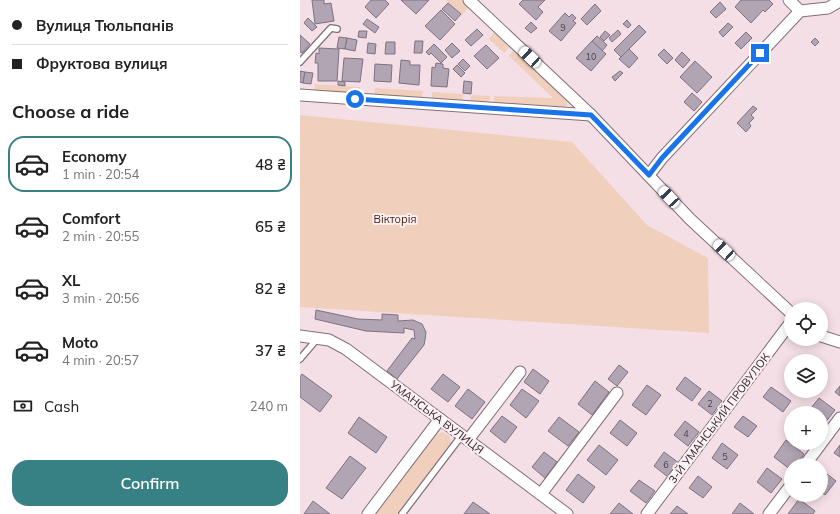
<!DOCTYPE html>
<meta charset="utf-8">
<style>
:root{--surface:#fff;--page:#f6f6f6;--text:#222;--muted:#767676;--line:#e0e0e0;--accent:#378084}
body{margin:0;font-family:Mulish,sans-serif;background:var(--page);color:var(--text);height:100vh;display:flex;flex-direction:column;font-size:15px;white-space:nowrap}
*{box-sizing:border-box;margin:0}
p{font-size:13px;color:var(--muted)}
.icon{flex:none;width:22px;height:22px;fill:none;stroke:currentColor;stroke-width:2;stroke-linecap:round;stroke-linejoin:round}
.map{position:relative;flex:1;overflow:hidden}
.drawer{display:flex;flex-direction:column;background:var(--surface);width:300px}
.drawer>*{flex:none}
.hud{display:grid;align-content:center;height:88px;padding:0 12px;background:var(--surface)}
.tools{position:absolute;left:484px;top:302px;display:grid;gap:8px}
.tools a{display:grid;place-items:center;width:44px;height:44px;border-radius:50%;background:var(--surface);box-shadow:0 2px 10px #0003;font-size:20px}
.end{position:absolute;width:18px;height:18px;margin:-9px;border:5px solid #1a73e8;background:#fff;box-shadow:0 0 0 2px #fff}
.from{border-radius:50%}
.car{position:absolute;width:12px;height:24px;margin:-12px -6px;border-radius:5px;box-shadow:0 0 3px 1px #0007;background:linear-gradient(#fff 24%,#345 0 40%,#fff 0 76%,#345 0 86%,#fff 0)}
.hud b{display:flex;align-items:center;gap:14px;height:38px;font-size:15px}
.hud b+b{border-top:1px solid var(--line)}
.hud i{width:10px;height:10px;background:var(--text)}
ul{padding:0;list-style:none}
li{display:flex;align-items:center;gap:12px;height:56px;margin:0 8px 6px;padding:0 4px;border:2px solid transparent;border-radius:16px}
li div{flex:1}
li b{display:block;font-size:15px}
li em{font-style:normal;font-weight:600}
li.on{border-color:var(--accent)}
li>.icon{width:36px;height:36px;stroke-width:1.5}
h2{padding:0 12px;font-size:18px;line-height:48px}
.pay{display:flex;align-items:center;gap:10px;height:44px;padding:0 12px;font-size:15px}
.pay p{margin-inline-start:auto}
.button{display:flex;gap:8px;margin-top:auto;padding:8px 12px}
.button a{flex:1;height:46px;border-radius:16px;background:var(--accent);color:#fff;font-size:16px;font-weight:600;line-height:46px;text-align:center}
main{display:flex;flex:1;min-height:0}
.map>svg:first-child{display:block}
.green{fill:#f0cfbc}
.building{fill:#b1a4b3;stroke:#7e7180}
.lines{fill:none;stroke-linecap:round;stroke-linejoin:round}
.lane-casing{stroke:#836f77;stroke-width:8}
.street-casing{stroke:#836f77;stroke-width:13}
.lane{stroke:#fff;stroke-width:5.5}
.street{stroke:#fff;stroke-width:11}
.route{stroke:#1a73e8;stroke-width:5}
.labels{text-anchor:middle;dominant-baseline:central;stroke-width:4;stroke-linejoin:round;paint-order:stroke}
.number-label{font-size:9px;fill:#4b4248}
.park-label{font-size:11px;fill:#44230c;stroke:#fceff4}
.street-label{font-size:11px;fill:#292124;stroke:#fceff4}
</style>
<main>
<section class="drawer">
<div class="hud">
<b><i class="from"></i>Вулиця Тюльпанів</b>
<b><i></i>Фруктова вулиця</b>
</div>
<h2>Choose a ride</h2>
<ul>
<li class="on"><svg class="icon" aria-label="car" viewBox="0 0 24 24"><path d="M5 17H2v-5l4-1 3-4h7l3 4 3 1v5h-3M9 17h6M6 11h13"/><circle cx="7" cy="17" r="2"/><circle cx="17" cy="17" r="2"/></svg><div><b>Economy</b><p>1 min · 20:54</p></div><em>48 ₴</em></li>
<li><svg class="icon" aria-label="car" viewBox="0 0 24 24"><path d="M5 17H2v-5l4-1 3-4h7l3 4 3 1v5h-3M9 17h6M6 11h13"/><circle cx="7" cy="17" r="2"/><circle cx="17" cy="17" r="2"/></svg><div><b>Comfort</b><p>2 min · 20:55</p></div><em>65 ₴</em></li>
<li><svg class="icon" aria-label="car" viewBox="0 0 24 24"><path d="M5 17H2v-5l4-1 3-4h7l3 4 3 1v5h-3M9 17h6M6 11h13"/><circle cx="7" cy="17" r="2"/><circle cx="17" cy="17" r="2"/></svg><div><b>XL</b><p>3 min · 20:56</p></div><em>82 ₴</em></li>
<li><svg class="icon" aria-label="car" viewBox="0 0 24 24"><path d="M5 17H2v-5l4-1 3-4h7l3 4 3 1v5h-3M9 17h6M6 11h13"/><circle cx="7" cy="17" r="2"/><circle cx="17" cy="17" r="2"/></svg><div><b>Moto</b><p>4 min · 20:57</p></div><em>37 ₴</em></li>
</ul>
<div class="pay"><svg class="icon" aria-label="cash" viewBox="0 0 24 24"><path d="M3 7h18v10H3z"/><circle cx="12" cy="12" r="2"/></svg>Cash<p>240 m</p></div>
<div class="button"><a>Confirm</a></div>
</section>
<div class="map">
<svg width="540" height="514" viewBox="0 0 540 514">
<rect width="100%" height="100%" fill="#f5dfe7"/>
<g class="green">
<polygon points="146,0 163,0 170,6 162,15"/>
<polygon points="196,30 211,45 204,53 189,39"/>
<polygon points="215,49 265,97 267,101 267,105 263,108 194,105 194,96 253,98 209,56"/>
<polygon points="15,84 60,87 58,97 14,94"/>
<polygon points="75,88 123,91 121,101 74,98"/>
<polygon points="132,92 163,94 162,103 132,101"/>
<polygon points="171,95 190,96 188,104 170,104"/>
<polygon points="0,115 272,142 347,225 408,258 409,333 0,307"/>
<polygon points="142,432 149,435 151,442 149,445 97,514 76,514 135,435"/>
</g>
<g class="building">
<polygon points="12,0 24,0 24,4 31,3 34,21 15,24"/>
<polygon points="71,0 85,0 89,4 76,18 65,7"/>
<polygon points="101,0 129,0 116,14"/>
<polygon points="223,0 245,0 238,7 243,12 236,20 219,4"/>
<polygon points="441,0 469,0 473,4 465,12 463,10 451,23 435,7"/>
<polygon points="420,2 426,9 416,18 410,12"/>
<polygon points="148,3 161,14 155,21 142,9"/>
<polygon points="295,4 301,11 287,25 281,19"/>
<polygon points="141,10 155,24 140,40 125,26"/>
<polygon points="265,13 269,17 272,14 276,18 273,21 276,23 261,41 249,31"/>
<polygon points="8,18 17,27 12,31 4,23"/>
<polygon points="67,19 79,27 75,33 63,24"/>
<polygon points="327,20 331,25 328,28 323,24"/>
<polygon points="231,22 237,28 231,33 225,28"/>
<polygon points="428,23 433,27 423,37 419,32"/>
<polygon points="339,25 346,32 321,57 314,50"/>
<polygon points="177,29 183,35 171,46 165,40"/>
<polygon points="318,30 321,34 312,42 309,38"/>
<polygon points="59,31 67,31 66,38 58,37"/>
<polygon points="305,31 310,35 304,41 300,37"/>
<polygon points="446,32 452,38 441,49 435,43"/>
<polygon points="0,35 10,44 2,53 0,52"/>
<polygon points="297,36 307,45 302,51 292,41"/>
<polygon points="39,37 47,38 45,49 37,48"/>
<polygon points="47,38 57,40 55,51 45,49"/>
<polygon points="515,38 519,42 515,46 511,42"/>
<polygon points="115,41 123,41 122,53 114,53"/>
<polygon points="292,41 306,54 291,71 276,58"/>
<polygon points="86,42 95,42 95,54 85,54"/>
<polygon points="68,43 76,44 75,54 67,53"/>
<polygon points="152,43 160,51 152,58 145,50"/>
<polygon points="134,44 147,57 141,63 131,53 129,55 126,52"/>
<polygon points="186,45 199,58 187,69 174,56"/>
<polygon points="19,48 39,49 37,81 18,81 18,63 15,63 16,53 19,54"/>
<polygon points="329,49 338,58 329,68 319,59"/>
<polygon points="364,49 373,58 367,64 358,55"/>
<polygon points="382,52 390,60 383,68 375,60"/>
<polygon points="44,58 63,59 60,82 42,81"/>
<polygon points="163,59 170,66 165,71 158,64"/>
<polygon points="101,60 110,61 110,65 120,65 119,85 99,83"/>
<polygon points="395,61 412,77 397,93 380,77"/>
<polygon points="136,63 143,64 143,68 149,69 147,87 131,86 132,67 135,68"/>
<polygon points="75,64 92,65 91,82 74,81"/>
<polygon points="157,65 165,73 161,77 153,69"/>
<polygon points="0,71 5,72 3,83 0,82"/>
<polygon points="320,71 323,73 315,81 312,77"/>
<polygon points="5,72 13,73 11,84 3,83"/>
<polygon points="38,81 45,82 45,86 38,85"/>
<polygon points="164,81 172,82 171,94 163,93"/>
<polygon points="392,93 402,102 394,111 384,102"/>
<polygon points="453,106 457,109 451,115 454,118 449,123 451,126 446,132 437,123"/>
<polygon points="16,310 58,319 82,320 82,314 98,315 98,321 113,320 122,324 126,332 125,340 124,345 97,379 87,371 112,338 115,339 114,330 104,328 104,333 66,331 15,319"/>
<polygon points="319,365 328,372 317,386 308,379"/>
<polygon points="233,369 249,381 240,394 224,382"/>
<polygon points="2,374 32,396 20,412 0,397 0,377"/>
<polygon points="143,374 160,387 148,402 131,389"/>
<polygon points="385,377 401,389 392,401 376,389"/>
<polygon points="295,381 309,392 292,415 278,404"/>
<polygon points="347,385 361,395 346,415 332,405"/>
<polygon points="540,386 540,396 535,392"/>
<polygon points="471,387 491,401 483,412 463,397"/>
<polygon points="168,389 185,402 172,419 155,406"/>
<polygon points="222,389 239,401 226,418 210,405"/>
<polygon points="409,391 422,401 412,415 398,404"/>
<polygon points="519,398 535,410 521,428 521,413 507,413"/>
<polygon points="202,416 217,427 205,443 190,431"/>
<polygon points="443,416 457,426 448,437 434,427"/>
<polygon points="59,417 87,437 76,453 48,433"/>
<polygon points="259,417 279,432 268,446 248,431"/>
<polygon points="320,420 337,433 327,446 310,433"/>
<polygon points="385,421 399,432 388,446 374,435"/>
<polygon points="486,440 504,454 496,465 491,465 491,470 474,457"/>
<polygon points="422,443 438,455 427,469 412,458"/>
<polygon points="299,445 318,460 306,475 287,460"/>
<polygon points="540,445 540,457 534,453"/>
<polygon points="244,452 257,462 245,478 232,467"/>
<polygon points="364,452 379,463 368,477 354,466"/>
<polygon points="50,456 66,468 42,499 26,488"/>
<polygon points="467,468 482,479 471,493 457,482"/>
<polygon points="522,470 536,481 525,495 521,492"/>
<polygon points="278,474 295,487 283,503 266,490"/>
<polygon points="398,476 412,487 403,498 389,488"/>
<polygon points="339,480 355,491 346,503 330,491"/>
<polygon points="499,499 515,511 513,514 488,514"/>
<polygon points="13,501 30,514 4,514"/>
<polygon points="173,502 190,514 164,514"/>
<polygon points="319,503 333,514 310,514"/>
<polygon points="440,503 454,514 432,514"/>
<polygon points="377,506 388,514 370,514"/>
</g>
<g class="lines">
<defs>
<g id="lane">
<polyline points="0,62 31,28 37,29"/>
<polyline points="0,359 17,339"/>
<polyline points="102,514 162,435"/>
</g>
<g id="street">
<polyline points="169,0 291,115 390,219 491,313"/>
<polyline points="489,0 500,11"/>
<polyline points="0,95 291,115"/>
<polyline points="349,175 362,158 500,11 528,8 540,1"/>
<polyline points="0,336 29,340 46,349 267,514"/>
<polyline points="521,336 540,342"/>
<polyline points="168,440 220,372"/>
<polyline points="505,465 540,418"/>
<polyline points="241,494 317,393"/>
<polyline points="68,514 140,419"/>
<polyline points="347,514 491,322"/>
<polyline points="469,514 491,485"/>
</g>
</defs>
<use href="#lane" class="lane-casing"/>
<use href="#street" class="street-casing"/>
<use href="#lane" class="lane"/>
<use href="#street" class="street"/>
</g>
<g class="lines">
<polyline class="route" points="55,99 291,115 349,175 362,158 460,53"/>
</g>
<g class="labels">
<g class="number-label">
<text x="263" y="27">9</text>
<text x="291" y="56">10</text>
<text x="410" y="403">2</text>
<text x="386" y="433">4</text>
<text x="425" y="456">5</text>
<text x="366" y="464">6</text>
</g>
<g class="park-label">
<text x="95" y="219">Вікторія</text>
</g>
<g class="street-label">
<text transform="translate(137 417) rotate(37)">УМАНСЬКА ВУЛИЦЯ</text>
<text transform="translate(419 418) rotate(-53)">3-Й УМАНСЬКИЙ ПРОВУЛОК</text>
</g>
</g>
</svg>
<div class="tools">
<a><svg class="icon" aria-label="locate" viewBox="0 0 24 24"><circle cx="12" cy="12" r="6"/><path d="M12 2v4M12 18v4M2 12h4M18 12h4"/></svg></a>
<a><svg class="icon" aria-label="layers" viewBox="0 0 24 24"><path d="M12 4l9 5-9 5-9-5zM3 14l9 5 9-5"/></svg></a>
<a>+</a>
<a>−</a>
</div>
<i class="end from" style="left:55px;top:99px"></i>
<i class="end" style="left:460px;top:53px"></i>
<i class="car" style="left:230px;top:57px;rotate:313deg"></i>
<i class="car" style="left:369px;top:197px;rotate:317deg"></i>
<i class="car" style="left:424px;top:250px;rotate:313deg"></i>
</div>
</main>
